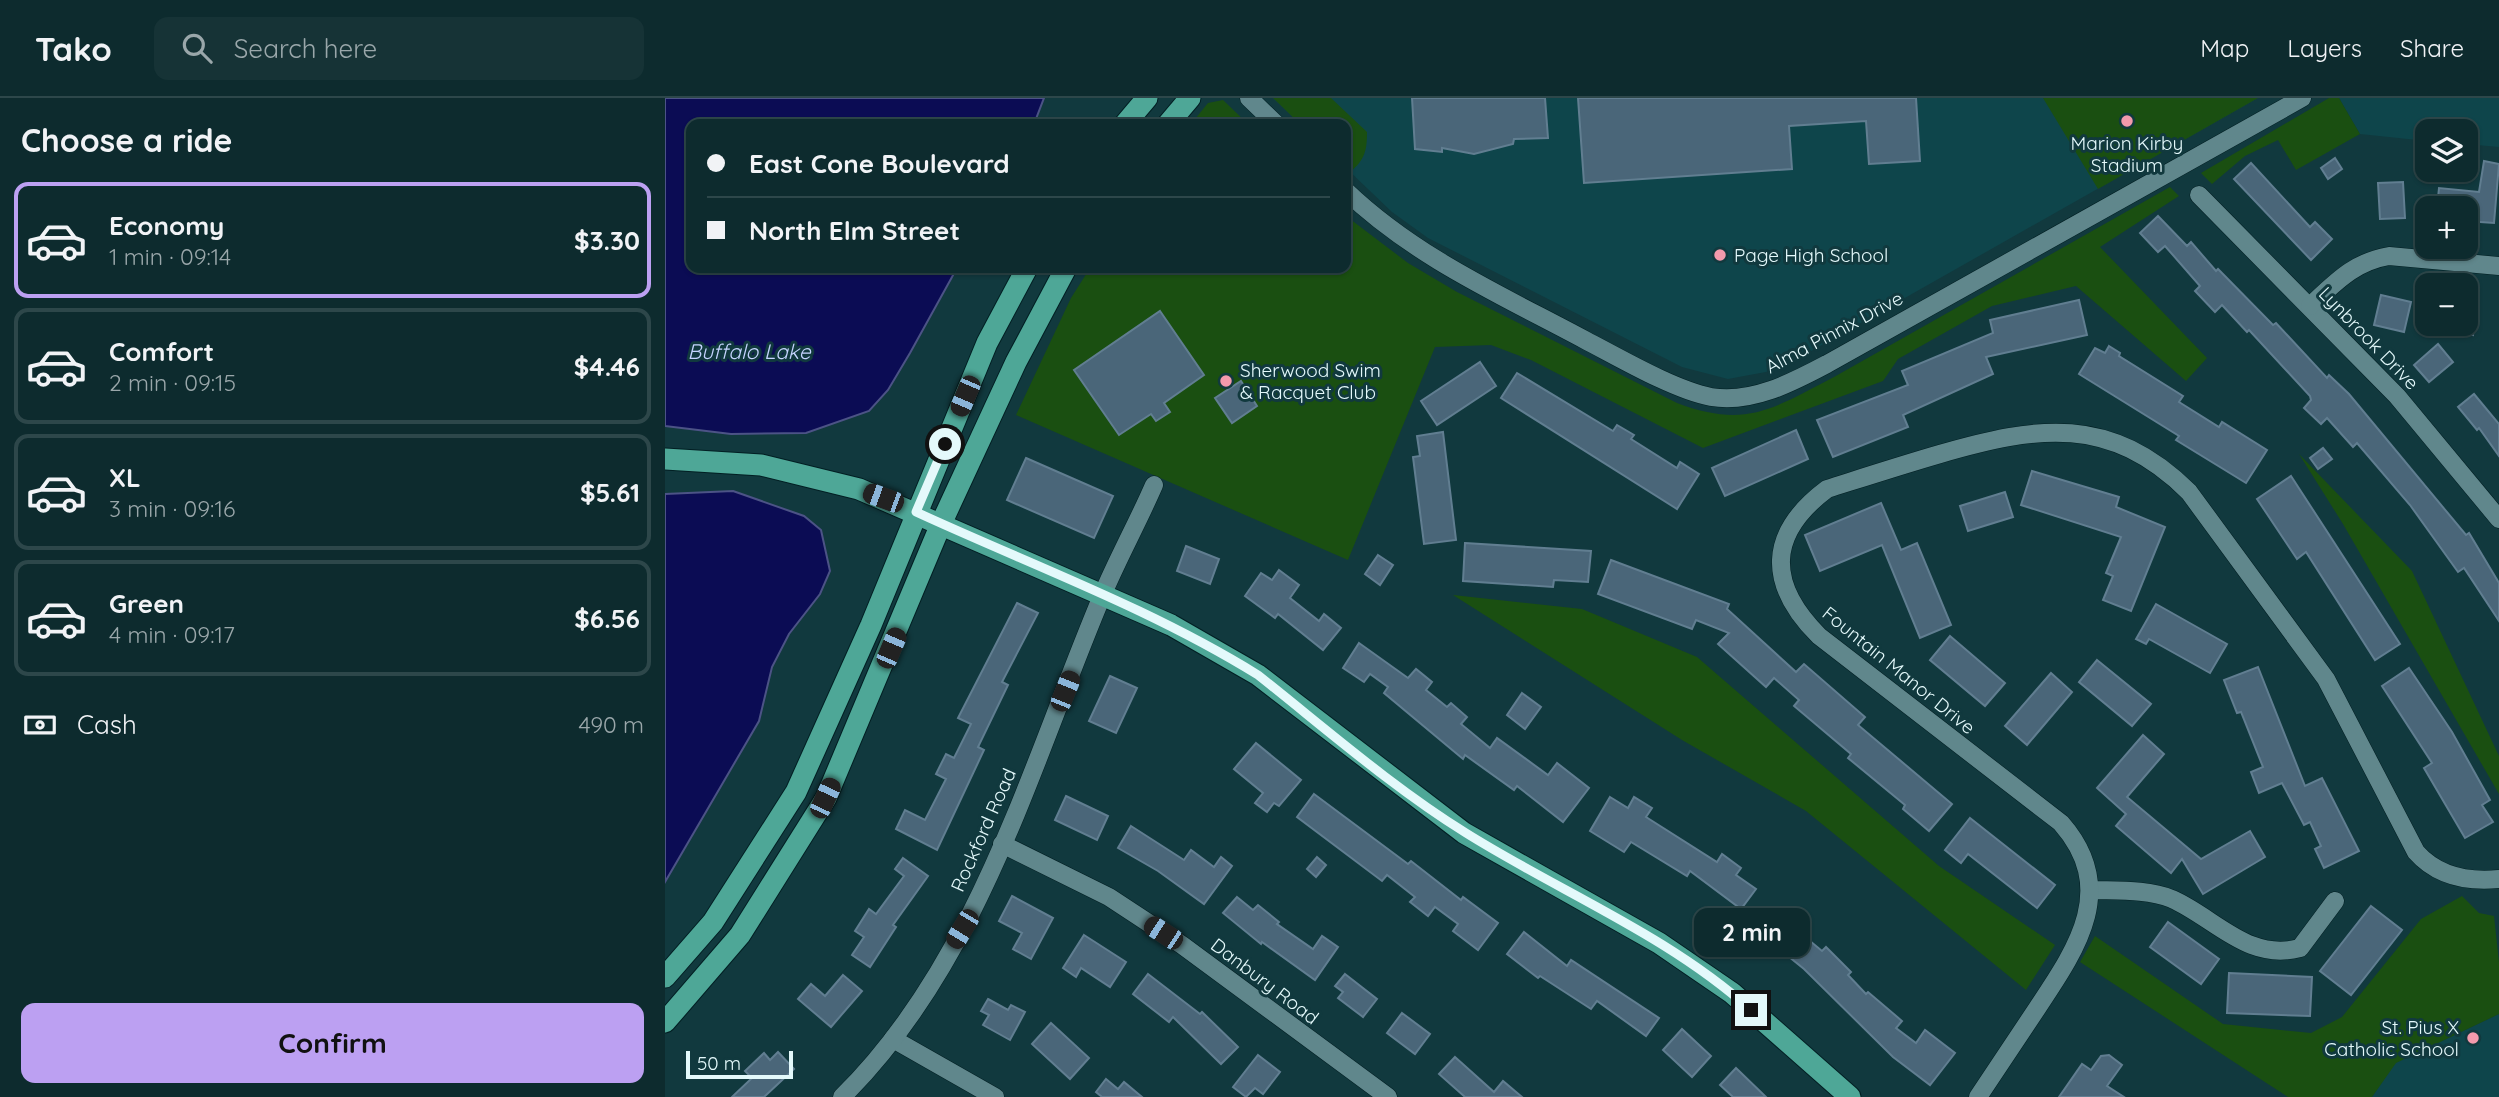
<!DOCTYPE html>
<meta charset="utf-8">
<style>
:root{--surface:#0d2b2e;--page:#163336;--text:#f1f3f6;--muted:#9aa7aa;--line:#2d474a;--accent:#bca0f2}
body{margin:0;font-family:Quicksand,sans-serif;background:var(--page);color:var(--text);height:100vh;display:flex;flex-direction:column;font-size:26px;white-space:nowrap}
*{box-sizing:border-box;margin:0}
p{font-size:23px;color:var(--muted)}
.icon{flex:none;width:38px;height:38px;fill:none;stroke:currentColor;stroke-width:2;stroke-linecap:round;stroke-linejoin:round}
.map{position:relative;flex:1;overflow:hidden}
.drawer{display:flex;flex-direction:column;background:var(--surface);width:665px}
.drawer>*{flex:none}
.guide{position:absolute;left:21px;top:21px;width:665px;height:154px;border-radius:14px;box-shadow:0 2px 5px #0004,0 0 0 2px var(--line);display:grid;align-content:center;height:154px;padding:0 21px;background:var(--surface)}
.fabs{position:absolute;left:1750px;top:21px;display:grid;gap:14px}
.fabs a{display:grid;place-items:center;width:63px;height:63px;border-radius:14px;background:var(--surface);box-shadow:0 2px 5px #0004,0 0 0 2px var(--line);font-size:35px}
.scale{position:absolute;left:21px;bottom:18px;width:107px;box-sizing:border-box;padding-left:7px;border:4px solid #e4f9fb;border-top:0;font-size:19px;line-height:24px;white-space:nowrap;color:#e4f9fb;-webkit-text-stroke:5px #11393e;paint-order:stroke}
.end{position:absolute;width:32px;height:32px;margin:-16px;border:9px solid #e4f9fb;background:#111;box-shadow:0 0 0 4px #111}
.from{border-radius:50%}
.bubble{position:absolute;height:49px;border-radius:14px;background:var(--surface);box-shadow:0 2px 5px #0004,0 0 0 2px var(--line);font-size:23px;font-weight:700;line-height:49px;text-align:center}
.car{position:absolute;width:21px;height:42px;margin:-21px -10px;border-radius:9px;box-shadow:0 0 5px 2px #0007;background:linear-gradient(#222 24%,#8ab4d8 0 40%,#222 0 76%,#8ab4d8 0 86%,#222 0)}
.guide b{display:flex;align-items:center;gap:24px;height:66px;font-size:26px}
.guide b+b{border-top:2px solid var(--line)}
.guide i{width:18px;height:18px;background:var(--text)}
ul{padding:0;list-style:none}
li{display:flex;align-items:center;gap:21px;height:116px;margin:0 14px 10px;padding:0 7px;border:4px solid var(--line);border-radius:14px}
li div{flex:1}
li b{display:block;font-size:26px}
li em{font-style:normal;font-weight:700}
li.selected{border-color:var(--accent)}
li>.icon{width:63px;height:63px;stroke-width:1.5}
h2{padding:0 21px;font-size:32px;line-height:84px}
.pay{display:flex;align-items:center;gap:18px;height:77px;padding:0 21px;font-size:26px}
.pay p{margin-inline-start:auto}
.primary-button{display:flex;gap:14px;margin-top:auto;padding:14px 21px}
.primary-button a{flex:1;height:80px;border-radius:14px;background:var(--accent);color:#111;font-size:28px;font-weight:700;line-height:80px;text-align:center}
header{display:flex;align-items:center;gap:42px;box-sizing:border-box;height:98px;padding:0 35px;background:var(--surface);border-bottom:2px solid var(--line)}
header strong{font-size:33px}
nav{display:flex;gap:38px;margin-inline-start:auto;font-size:24px}
.search{width:490px;height:63px;background:var(--page);display:flex;align-items:center;gap:18px;box-sizing:border-box;padding:0 24px;border-radius:14px;color:var(--muted);font-size:26px}
main{display:flex;flex:1;min-height:0}
.map>svg:first-child{display:block}
.built{fill:#0e454b}
.green{fill:#1a4f11}
.water{fill:#0b0c54;stroke:#4c5386;stroke-width:2}
.building{fill:#4a6679;stroke:#617e91;stroke-width:2}
.lines{fill:none;stroke-linecap:round;stroke-linejoin:round}
.minor-casing{stroke:#021f23;stroke-width:19}
.major-casing{stroke:#021f23;stroke-width:23}
.minor{stroke:#60878c;stroke-width:18}
.major{stroke:#4ea797;stroke-width:21}
.route{stroke:#e4f9fb;stroke-width:9}
.poi-dot{fill:#f39aac;stroke:#11393e;stroke-width:2.5}
.labels{text-anchor:middle;dominant-baseline:central;stroke-width:6;stroke-linejoin:round;paint-order:stroke}
.poi-label{font-size:19px;fill:#e4f9fb;stroke:#11393e;text-anchor:start}
.street-label{font-size:19px;fill:#e4f9fb;stroke:#11393e}
.water-label{font-size:21px;font-style:italic;fill:#c4d3fe;stroke:#11393e}
</style>
<header>
<strong>Tako</strong>
<div class="search"><svg class="icon" aria-label="search" viewBox="0 0 24 24"><circle cx="10" cy="10" r="6"/><path d="M15 15l6 6"/></svg>Search here</div>
<nav><a>Map</a><a>Layers</a><a>Share</a></nav>
</header>
<main>
<section class="drawer">
<h2>Choose a ride</h2>
<ul>
<li class="selected"><svg class="icon" aria-label="car" viewBox="0 0 24 24"><path d="M5 17H2v-5l4-1 3-4h7l3 4 3 1v5h-3M9 17h6M6 11h13"/><circle cx="7" cy="17" r="2"/><circle cx="17" cy="17" r="2"/></svg><div><b>Economy</b><p>1 min · 09:14</p></div><em>$3.30</em></li>
<li><svg class="icon" aria-label="car" viewBox="0 0 24 24"><path d="M5 17H2v-5l4-1 3-4h7l3 4 3 1v5h-3M9 17h6M6 11h13"/><circle cx="7" cy="17" r="2"/><circle cx="17" cy="17" r="2"/></svg><div><b>Comfort</b><p>2 min · 09:15</p></div><em>$4.46</em></li>
<li><svg class="icon" aria-label="car" viewBox="0 0 24 24"><path d="M5 17H2v-5l4-1 3-4h7l3 4 3 1v5h-3M9 17h6M6 11h13"/><circle cx="7" cy="17" r="2"/><circle cx="17" cy="17" r="2"/></svg><div><b>XL</b><p>3 min · 09:16</p></div><em>$5.61</em></li>
<li><svg class="icon" aria-label="car" viewBox="0 0 24 24"><path d="M5 17H2v-5l4-1 3-4h7l3 4 3 1v5h-3M9 17h6M6 11h13"/><circle cx="7" cy="17" r="2"/><circle cx="17" cy="17" r="2"/></svg><div><b>Green</b><p>4 min · 09:17</p></div><em>$6.56</em></li>
</ul>
<div class="pay"><svg class="icon" aria-label="cash" viewBox="0 0 24 24"><path d="M3 7h18v10H3z"/><circle cx="12" cy="12" r="2"/></svg>Cash<p>490 m</p></div>
<div class="primary-button"><a>Confirm</a></div>
</section>
<div class="map">
<svg width="1834" height="999" viewBox="0 0 1834 999">
<rect width="100%" height="100%" fill="#11393e"/>
<g class="built">
<polygon points="608,0 1593,0 1125,265 1106,273 1063,281 1017,269 763,140 727,114 681,70 681,26 635,26"/>
<polygon points="1674,0 1834,0 1834,49 1801,46 1801,33 1762,33 1762,43 1695,36"/>
<polygon points="1834,916 1834,999 1707,999 1730,965"/>
</g>
<g class="green">
<path d="M 608,0 L 666,0 L 702,34 C 702,52 700,62 685,74 L 681,70 L 681,26 L 635,26 Z"/>
<polygon points="1378,0 1593,0 1433,91"/>
<polygon points="1664,0 1674,0 1695,36 1631,72 1613,42 1580,58 1547,86 1536,75"/>
<polygon points="558,2 583,26 526,26 543,5"/>
<path d="M 1505,89 L 1514,98 L 1435,149 L 1542,260 L 1521,283 L 1411,188 L 1327,208 L 1233,261 L 1218,283 L 1038,350 L 866,262 L 826,247 L 770,249 L 683,462 L 351,317 L 406,200 L 425,170 L 681,170 L 681,118 L 743,165 L 792,194 L 1012,305 C 1081,331 1107,311 1169,279 Z"/>
<polygon points="1634,356 1747,473 1834,658 1834,696 1678,426"/>
<polygon points="788,497 917,511 1032,559 1274,768 1390,847 1361,892 1141,713 1017,642"/>
<polygon points="1797,798 1814,815 1829,818 1834,864 1834,916 1731,965 1707,999 1623,999 1415,864 1430,838 1558,926 1646,935 1677,919 1756,821"/>
</g>
<g class="water">
<polygon points="0,0 379,0 369,26 26,26 26,170 292,170 245,255 223,292 204,313 141,335 66,336 0,328"/>
<polygon points="68,393 139,418 156,432 165,473 155,496 124,536 107,569 94,623 0,784 0,396"/>
</g>
<g class="building">
<polygon points="747,0 880,0 883,40 849,41 848,46 809,56 777,50 777,54 750,51"/>
<polygon points="913,0 1251,0 1255,63 1204,66 1201,23 1124,28 1127,71 919,85"/>
<polygon points="1670,60 1677,71 1663,81 1656,70"/>
<polygon points="1819,63 1834,66 1829,125 1801,123 1802,110 1772,110 1774,90 1814,94"/>
<polygon points="1586,65 1645,129 1650,124 1667,141 1646,162 1569,81"/>
<polygon points="1738,84 1740,120 1715,121 1713,85"/>
<polygon points="1493,118 1522,148 1526,144 1551,173 1553,171 1608,227 1611,225 1662,280 1664,277 1684,296 1801,437 1804,435 1834,485 1834,523 1799,470 1793,474 1745,407 1692,345 1688,349 1662,320 1656,326 1639,310 1646,302 1645,298 1584,232 1582,234 1557,207 1550,214 1530,193 1535,188 1500,148 1493,154 1475,135"/>
<polygon points="1716,197 1746,204 1739,234 1709,227"/>
<polygon points="1414,202 1422,237 1321,259 1328,276 1238,317 1243,329 1168,359 1152,322 1243,287 1237,273 1328,235 1325,222"/>
<polygon points="1801,202 1812,203 1808,237 1801,236"/>
<polygon points="495,213 539,277 499,305 505,314 491,323 486,316 454,337 409,272"/>
<polygon points="1773,246 1788,264 1764,284 1749,267"/>
<polygon points="1444,248 1455,255 1454,258 1518,298 1514,304 1554,329 1557,324 1602,352 1581,385 1511,342 1514,338 1414,276 1430,250 1440,255"/>
<polygon points="815,264 831,288 772,327 756,303"/>
<polygon points="852,275 948,333 952,327 969,337 966,341 1012,370 1015,364 1034,376 1012,411 836,300"/>
<polygon points="576,283 592,308 567,325 550,300"/>
<polygon points="1809,296 1834,326 1834,358 1814,330 1812,332 1793,309"/>
<polygon points="1131,332 1143,361 1060,398 1047,370"/>
<polygon points="778,334 791,442 759,446 748,359 755,358 752,338"/>
<polygon points="1658,350 1667,361 1653,371 1645,360"/>
<polygon points="361,360 448,398 429,440 342,402"/>
<polygon points="1367,373 1454,399 1451,409 1500,429 1466,513 1438,502 1448,478 1441,475 1456,439 1356,407"/>
<polygon points="1626,378 1735,546 1710,562 1641,454 1632,461 1592,401"/>
<polygon points="1340,394 1348,419 1303,433 1295,408"/>
<polygon points="1216,405 1236,452 1252,445 1286,527 1255,540 1217,447 1155,473 1140,437"/>
<polygon points="800,445 926,453 923,484 889,482 888,489 798,483"/>
<polygon points="521,448 554,461 545,486 512,473"/>
<polygon points="713,457 728,467 715,487 700,476"/>
<polygon points="946,462 1064,506 1062,511 1131,574 1139,566 1200,619 1193,627 1287,706 1264,733 1238,711 1240,707 1183,660 1186,656 1129,608 1134,602 1109,580 1101,589 1053,546 1064,535 1031,522 1027,531 933,496"/>
<polygon points="614,472 634,487 625,500 654,523 659,516 676,530 658,552 613,516 610,520 580,498 596,475 607,482"/>
<polygon points="352,505 373,515 337,584 343,587 313,649 319,652 272,752 231,731 240,712 260,722 281,681 271,676 281,656 289,660 306,626 293,620"/>
<polygon points="1491,506 1562,546 1545,575 1484,541 1481,546 1471,541"/>
<polygon points="1285,538 1340,585 1320,608 1265,562"/>
<polygon points="694,545 743,580 751,571 767,584 761,592 782,609 786,605 802,619 796,626 825,650 832,640 883,677 892,665 924,690 898,724 852,688 849,692 800,657 798,661 719,595 723,589 705,576 699,584 678,570"/>
<polygon points="1432,562 1486,606 1467,628 1414,584"/>
<polygon points="1593,569 1640,688 1657,680 1694,753 1659,770 1650,751 1656,748 1645,724 1639,727 1617,685 1594,695 1586,674 1598,669 1576,614 1572,615 1559,582"/>
<polygon points="1744,570 1787,634 1825,702 1817,707 1828,724 1800,740 1759,670 1767,665 1717,588"/>
<polygon points="1386,575 1407,594 1362,647 1340,628"/>
<polygon points="445,578 472,590 451,635 424,623"/>
<polygon points="857,595 876,609 860,631 842,617"/>
<polygon points="1478,637 1499,656 1462,699 1536,761 1585,733 1600,759 1538,796 1517,761 1506,775 1451,728 1461,716 1432,690"/>
<polygon points="591,645 636,682 614,708 609,705 602,714 590,705 598,695 569,671"/>
<polygon points="649,696 743,766 746,763 796,802 798,799 833,825 813,852 788,833 793,826 770,809 763,818 745,804 750,799 722,777 717,783 632,719"/>
<polygon points="401,698 443,718 432,742 390,722"/>
<polygon points="945,699 963,710 969,699 987,710 981,719 1052,764 1057,756 1076,770 1071,777 1091,791 1076,811 1025,773 1022,778 966,744 959,754 925,733"/>
<polygon points="1305,720 1390,787 1372,810 1303,756 1296,765 1280,752"/>
<polygon points="466,728 519,762 526,752 549,769 556,759 567,768 539,806 493,773 453,750"/>
<polygon points="652,759 661,767 651,779 642,771"/>
<polygon points="238,760 263,778 228,827 231,829 205,869 187,857 199,839 190,833 204,811 211,816 239,778 230,771"/>
<polygon points="347,798 388,820 366,861 348,851 357,835 334,823"/>
<polygon points="572,799 588,812 593,807 614,824 612,826 648,851 657,838 673,849 650,882 597,844 596,846 558,815"/>
<polygon points="1706,808 1737,832 1686,897 1655,873"/>
<polygon points="1108,812 1157,853 1161,849 1186,874 1183,877 1201,896 1203,894 1237,923 1231,930 1251,945 1260,932 1290,955 1265,987 1228,959 1139,871 1091,832"/>
<polygon points="1503,824 1554,861 1536,886 1485,849"/>
<polygon points="859,834 902,868 906,862 994,920 981,938 932,903 926,911 875,878 873,880 842,856"/>
<polygon points="419,837 461,864 445,889 416,870 411,879 398,870"/>
<polygon points="1564,875 1647,879 1645,918 1562,915"/>
<polygon points="483,876 535,916 537,914 573,949 556,966 508,919 504,924 468,896"/>
<polygon points="680,876 712,901 698,919 673,900 678,894 670,888"/>
<polygon points="178,877 197,893 166,929 133,901 146,886 160,898"/>
<polygon points="323,901 343,912 346,907 360,914 345,942 318,927 324,917 316,913"/>
<polygon points="737,915 765,936 750,956 722,935"/>
<polygon points="386,925 424,960 405,981 367,946"/>
<polygon points="1017,931 1046,958 1027,979 998,952"/>
<polygon points="113,954 129,971 99,999 67,999 87,980 80,973 99,955 105,962"/>
<polygon points="593,957 615,974 598,996 590,990 581,999 568,989"/>
<polygon points="1444,957 1457,967 1442,988 1459,999 1394,999 1417,966 1426,972 1436,958"/>
<polygon points="790,959 829,994 838,983 857,999 800,999 774,976"/>
<polygon points="1071,970 1101,999 1068,999 1055,987"/>
<polygon points="441,981 453,991 459,984 477,999 437,999 431,994"/>
</g>
<g class="lines">
<defs>
<g id="minor">
<polyline points="584,0 611,26"/>
<path d="M 681,93 C 750,159 836,197 920,242 C 953,259 1009,292 1046,299 C 1087,306 1128,284 1162,266 L 1637,0"/>
<polyline points="1534,97 1732,298 1834,421"/>
<path d="M 1645,208 C 1671,184 1689,164 1724,158 L 1834,168"/>
<polyline points="337,746 444,799 517,847 723,999"/>
<path d="M 1425,792 C 1452,793 1482,791 1507,801 C 1550,820 1583,864 1635,850 L 1670,803"/>
<polyline points="228,941 330,999"/>
<path d="M 177,999 C 313,865 365,669 437,498 C 453,460 473,424 489,387"/>
<path d="M 1313,999 C 1333,969 1353,939 1373,909 C 1413,849 1453,790 1396,725 L 1154,538 C 1102,486 1102,436 1162,391 C 1200,379 1237,367 1275,356 C 1372,328 1445,316 1524,394 L 1661,581 L 1751,754 C 1773,779 1803,784 1834,781"/>
</g>
<g id="major">
<polyline points="460,26 482,0"/>
<polyline points="503,26 525,0"/>
<polyline points="0,361 96,367 194,391 506,527 593,577 799,735 994,845 1067,895 1185,999"/>
<polyline points="0,879 48,824 131,694 206,527 322,245 362,170"/>
<polyline points="0,924 75,837 161,700 276,426 351,264 401,170"/>
</g>
</defs>
<use href="#minor" class="minor-casing"/>
<use href="#major" class="major-casing"/>
<use href="#minor" class="minor"/>
<use href="#major" class="major"/>
</g>
<g class="lines">
<path class="route" d="M 280,346 L 251,414 C 366,467 485,510 593,577 C 660,630 727,689 801,735 C 895,794 1003,837 1086,912"/>
</g>
<g class="poi-dot">
<circle cx="1462" cy="23" r="7"/>
<circle cx="1055" cy="157" r="7"/>
<circle cx="561" cy="283" r="7"/>
<circle cx="1808" cy="940" r="7"/>
</g>
<g class="labels">
<g class="poi-label">
<text x="1462" y="45" text-anchor="middle">Marion Kirby<tspan x="1462" dy="22">Stadium</tspan></text>
<text x="1069" y="157">Page High School</text>
<text x="575" y="272">Sherwood Swim<tspan x="575" dy="22">&amp; Racquet Club</tspan></text>
<text x="1794" y="929" text-anchor="end">St. Pius X<tspan x="1794" dy="22">Catholic School</tspan></text>
</g>
<g class="street-label">
<text transform="translate(1169 234) rotate(-28)">Alma Pinnix Drive</text>
<text transform="translate(1704 240) rotate(46)">Lynbrook Drive</text>
<text transform="translate(1234 572) rotate(39)">Fountain Manor Drive</text>
<text transform="translate(318 732) rotate(-66)">Rockford Road</text>
<text transform="translate(600 883) rotate(37)">Danbury Road</text>
</g>
<g class="water-label">
<text x="84" y="253">Buffalo Lake</text>
</g>
</g>
</svg>
<div class="fabs">
<a><svg class="icon" aria-label="layers" viewBox="0 0 24 24"><path d="M12 4l9 5-9 5-9-5zM3 14l9 5 9-5"/></svg></a>
<a>+</a>
<a>−</a>
</div>
<div class="scale">50 m</div>
<i class="end from" style="left:280px;top:346px"></i>
<i class="end" style="left:1086px;top:912px"></i>
<div class="bubble" style="left:1029px;top:810px;width:116px">2 min</div>
<i class="car" style="left:300px;top:298px;rotate:203deg"></i>
<i class="car" style="left:218px;top:400px;rotate:290deg"></i>
<i class="car" style="left:226px;top:550px;rotate:23deg"></i>
<i class="car" style="left:400px;top:593px;rotate:22deg"></i>
<i class="car" style="left:160px;top:700px;rotate:25deg"></i>
<i class="car" style="left:297px;top:831px;rotate:211deg"></i>
<i class="car" style="left:498px;top:835px;rotate:303deg"></i>
<div class="guide">
<b><i class="from"></i>East Cone Boulevard</b>
<b><i></i>North Elm Street</b>
</div>
</div>
</main>
